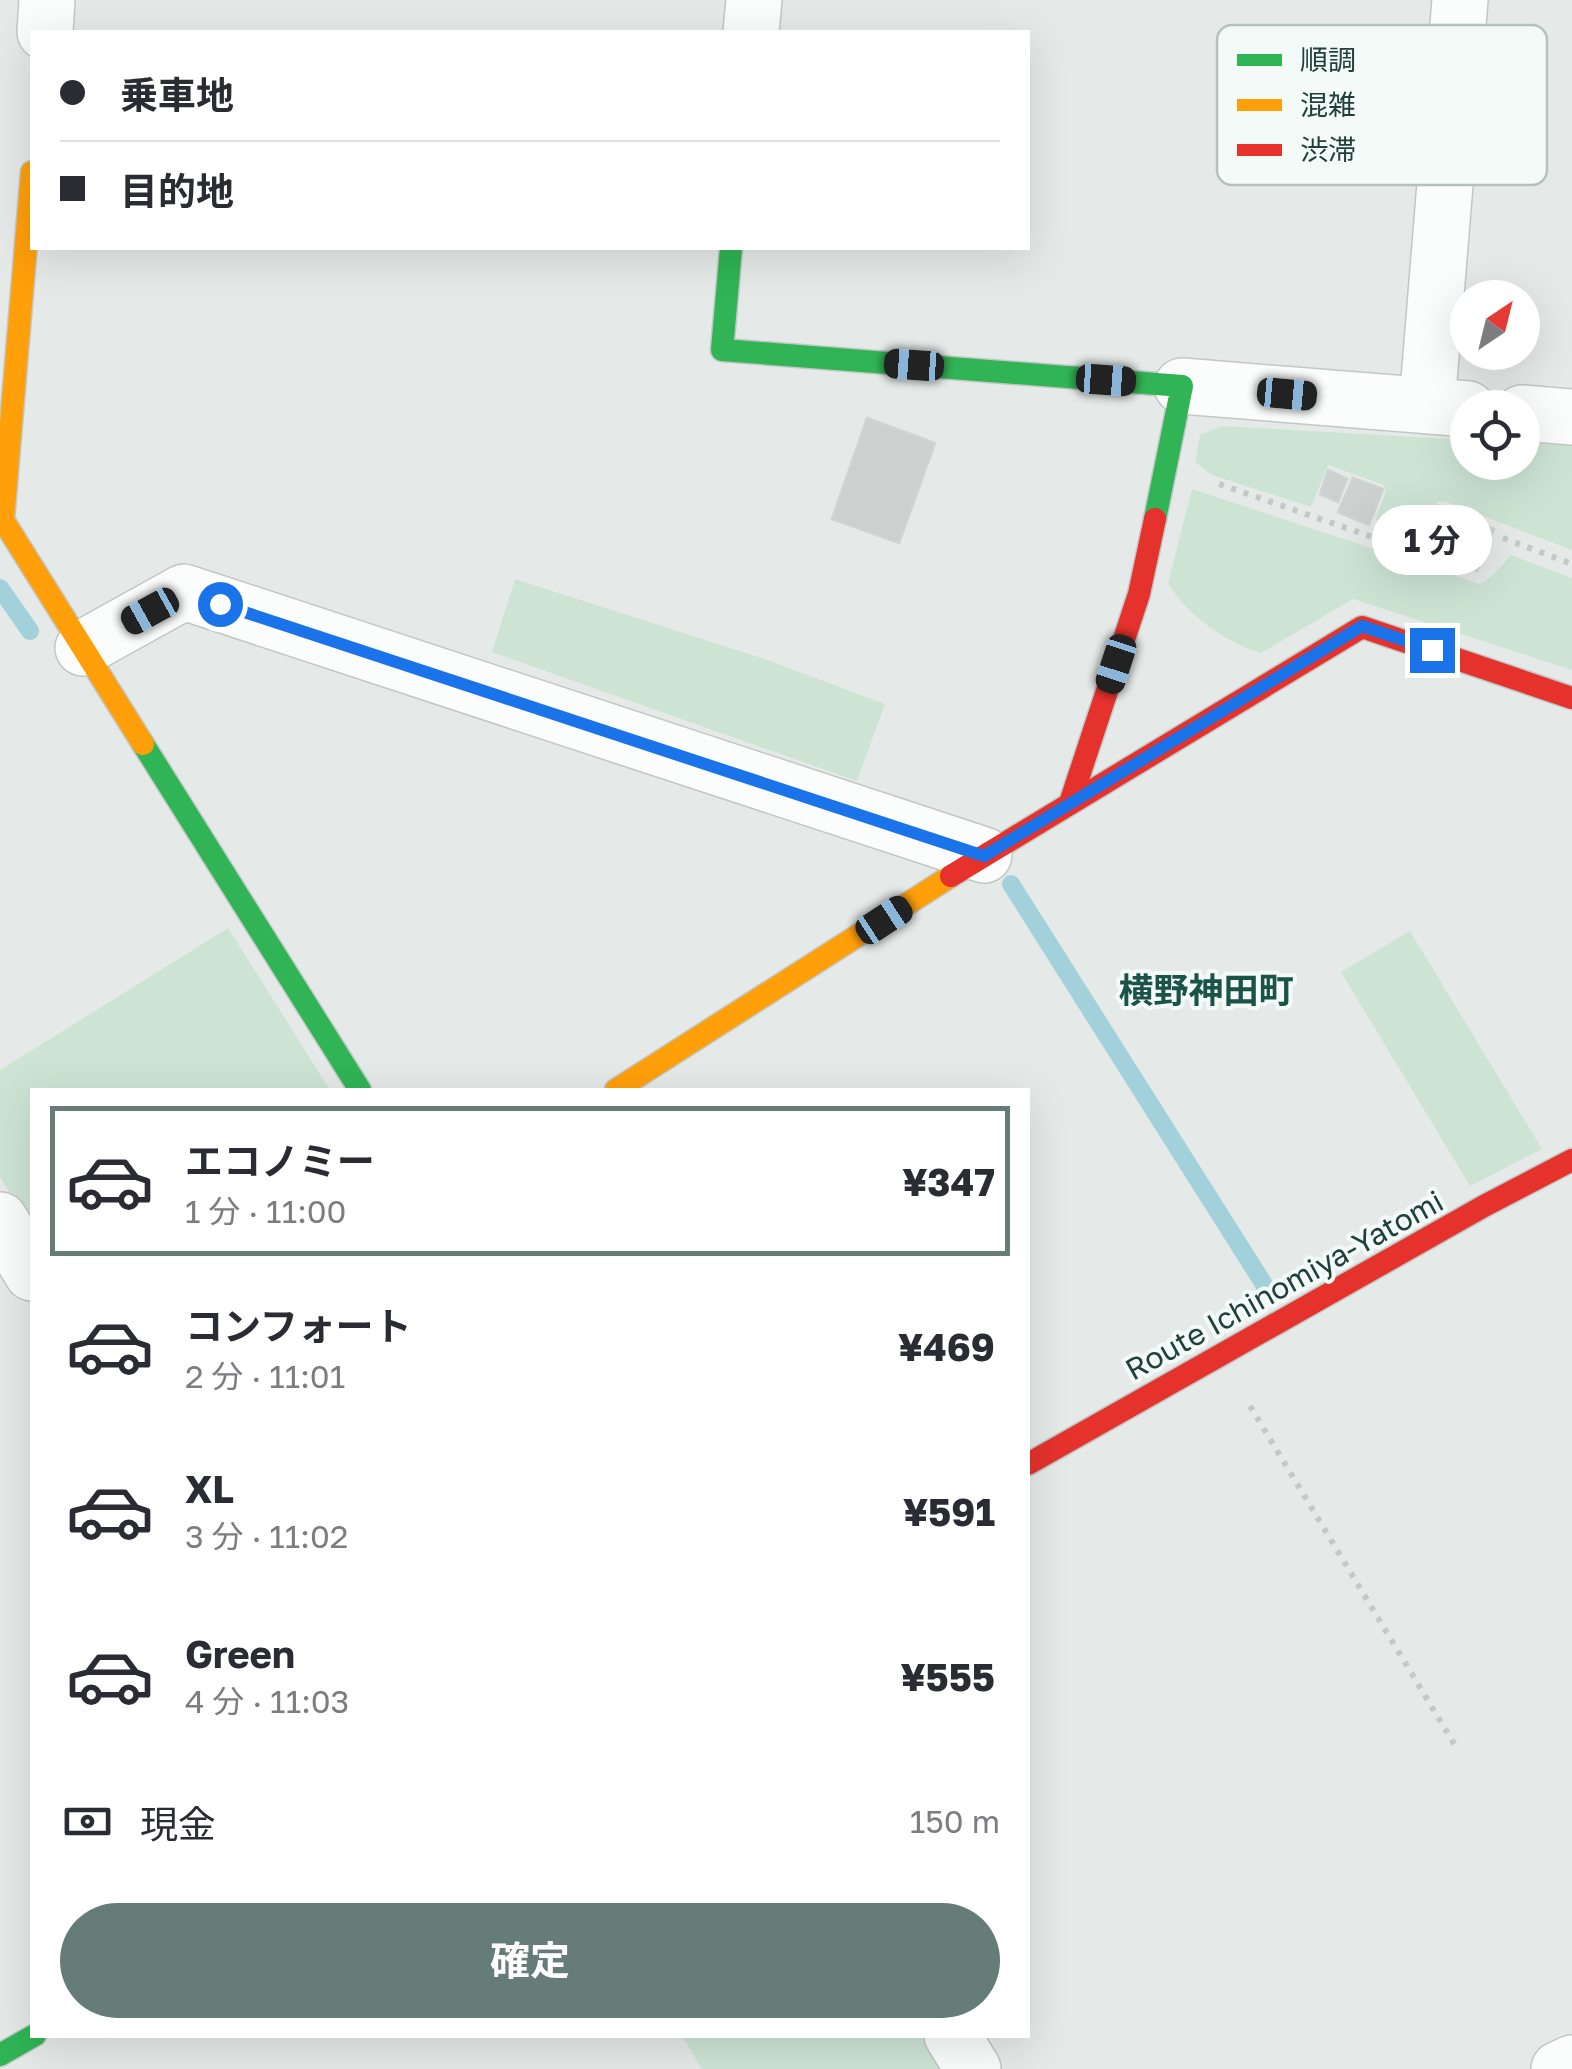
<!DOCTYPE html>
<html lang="ja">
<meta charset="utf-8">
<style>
:root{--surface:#fff;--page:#f7f7f7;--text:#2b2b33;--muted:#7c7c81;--line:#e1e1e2;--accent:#667c76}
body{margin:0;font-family:"Golos Text","Noto Sans JP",sans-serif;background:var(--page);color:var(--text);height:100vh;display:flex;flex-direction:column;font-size:38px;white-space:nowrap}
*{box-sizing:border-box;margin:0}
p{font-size:32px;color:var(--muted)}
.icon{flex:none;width:55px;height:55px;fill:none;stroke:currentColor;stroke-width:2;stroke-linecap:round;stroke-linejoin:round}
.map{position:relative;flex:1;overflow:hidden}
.details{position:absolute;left:30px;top:1088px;width:1000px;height:950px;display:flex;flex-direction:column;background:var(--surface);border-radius:0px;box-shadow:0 10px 40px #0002}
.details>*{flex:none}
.hud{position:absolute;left:30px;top:30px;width:1000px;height:220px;border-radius:0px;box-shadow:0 10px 40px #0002;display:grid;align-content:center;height:220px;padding:0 30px;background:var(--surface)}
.needle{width:65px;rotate:35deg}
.tools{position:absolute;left:1450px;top:280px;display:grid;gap:20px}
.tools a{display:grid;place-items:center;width:90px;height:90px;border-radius:50%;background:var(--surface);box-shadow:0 10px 40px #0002;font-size:50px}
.end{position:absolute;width:45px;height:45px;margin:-22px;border:12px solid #1a73e8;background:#fff;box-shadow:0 0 0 5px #fff}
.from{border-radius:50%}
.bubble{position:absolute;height:70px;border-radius:35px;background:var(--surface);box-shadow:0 10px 40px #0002;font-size:32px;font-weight:700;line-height:70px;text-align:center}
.car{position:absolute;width:30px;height:60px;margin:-30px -15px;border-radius:12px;box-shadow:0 0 8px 2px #0007;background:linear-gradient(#222 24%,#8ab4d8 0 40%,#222 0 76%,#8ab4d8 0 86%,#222 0)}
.hud b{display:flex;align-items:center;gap:35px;height:95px;font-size:38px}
.hud b+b{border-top:2px solid var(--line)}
.hud i{width:25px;height:25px;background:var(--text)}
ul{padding:18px 0 0;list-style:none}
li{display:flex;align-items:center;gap:30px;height:150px;margin:0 20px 15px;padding:0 10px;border:5px solid transparent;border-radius:0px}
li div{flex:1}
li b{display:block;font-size:38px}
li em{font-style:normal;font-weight:700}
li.current{border-color:var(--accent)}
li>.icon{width:90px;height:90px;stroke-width:1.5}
.pay{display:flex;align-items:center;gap:25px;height:110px;padding:0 30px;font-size:38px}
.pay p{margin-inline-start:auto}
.cta{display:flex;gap:20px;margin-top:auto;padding:20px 30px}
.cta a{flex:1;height:115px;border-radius:60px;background:var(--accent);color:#fff;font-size:40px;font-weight:700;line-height:115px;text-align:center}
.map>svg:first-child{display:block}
.green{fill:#cde4d5}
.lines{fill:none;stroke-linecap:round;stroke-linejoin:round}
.stream{stroke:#a3d1db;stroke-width:18}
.building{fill:#ccd1cf;stroke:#ced4d1;stroke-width:2.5}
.street-casing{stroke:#c2c7c5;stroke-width:58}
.fast-casing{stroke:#c0c8c6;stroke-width:25}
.slow-casing{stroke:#c0c8c6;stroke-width:25}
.jam-casing{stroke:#c0c8c6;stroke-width:25}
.path{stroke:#c2cac8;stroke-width:6;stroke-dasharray:5 8;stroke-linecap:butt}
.street{stroke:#fbfcfc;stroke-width:55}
.fast{stroke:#30b455;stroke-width:22}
.slow{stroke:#ff9f0a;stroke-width:22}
.jam{stroke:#e5322d;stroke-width:22}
.route{stroke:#1a73e8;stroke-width:12}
.labels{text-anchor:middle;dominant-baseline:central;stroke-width:8;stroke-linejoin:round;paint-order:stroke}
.street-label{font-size:30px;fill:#214039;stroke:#f3faf7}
.quarter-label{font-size:35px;font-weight:bold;fill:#1b5348;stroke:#f3faf7}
.key{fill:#f3faf7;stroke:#b4c2be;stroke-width:2.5}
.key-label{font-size:28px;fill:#214039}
</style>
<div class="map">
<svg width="1572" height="2069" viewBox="0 0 1572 2069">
<rect width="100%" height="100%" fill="#e5eae8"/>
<g class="green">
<polygon points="1223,426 1467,440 1468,462 1522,462 1523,443 1572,446 1572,550 1444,501 1437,502 1421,537 1415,541 1380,528 1376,518 1386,491 1384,485 1328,465 1311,507 1212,475 1195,462 1200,435"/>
<path d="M 1192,489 L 1480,584 L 1491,577 L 1511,555 L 1572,578 L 1572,670 L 1353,599 L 1261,653 C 1225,642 1187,615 1168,583 Z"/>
<polygon points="515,579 765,659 885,704 857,781 492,652"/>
<polygon points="228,928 330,1090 32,1090 32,1230 0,1177 0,1070"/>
<polygon points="1410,931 1542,1149 1470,1186 1341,972"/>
<polygon points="681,2035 928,2035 950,2069 702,2069"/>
</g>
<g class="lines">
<g class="stream">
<polyline points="0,588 30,631"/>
<polyline points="1011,884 1265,1286"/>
</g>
</g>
<g class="building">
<polygon points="867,418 935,443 899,543 832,519"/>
<polygon points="1328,470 1347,479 1338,502 1320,494"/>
<polygon points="1353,478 1383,489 1369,525 1338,512"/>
<polygon points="1439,506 1494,529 1477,571 1422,548"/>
</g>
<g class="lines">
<defs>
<g id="street">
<polyline points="45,32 47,0"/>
<polyline points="751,32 754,0"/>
<polyline points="1182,386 1468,409"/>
<polyline points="1427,405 1460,0"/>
<polyline points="1522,413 1572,417"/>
<polyline points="83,648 184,592 984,855"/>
<polyline points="0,1220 32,1273"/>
<polyline points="952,2035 973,2069"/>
<polyline points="1559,2069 1572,2063"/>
</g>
<g id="fast">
<polyline points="731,248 722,350 1182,386 1155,519"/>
<polyline points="143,744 360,1090"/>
<polyline points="0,2055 35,2035"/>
</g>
<g id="slow">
<polyline points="32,172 3,520 143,744"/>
<polyline points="616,1090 951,876"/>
</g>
<g id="jam">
<polyline points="1070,803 1139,594 1155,519"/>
<polyline points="951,876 1362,627 1572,698"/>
<polyline points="1028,1464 1484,1206 1572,1160"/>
</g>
</defs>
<use href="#street" class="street-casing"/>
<use href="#fast" class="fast-casing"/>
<use href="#slow" class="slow-casing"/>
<use href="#jam" class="jam-casing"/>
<g class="path">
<polyline points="1219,484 1416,552"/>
<polyline points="1503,538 1572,564"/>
<polyline points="1250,1406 1456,1747"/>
</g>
<use href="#street" class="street"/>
<use href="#fast" class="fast"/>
<use href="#slow" class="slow"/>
<use href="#jam" class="jam"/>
</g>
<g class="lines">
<polyline class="route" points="220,604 984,856 1362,626 1432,650"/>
</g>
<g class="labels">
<g class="street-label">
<text transform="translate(1284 1285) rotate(-29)">Route Ichinomiya-Yatomi</text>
</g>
<g class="quarter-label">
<text x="1206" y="990">横野神田町</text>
</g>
</g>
<rect x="1217" y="25" width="330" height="160" rx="15" class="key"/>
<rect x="1237" y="54" width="45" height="12" fill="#30b455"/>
<rect x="1237" y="99" width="45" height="12" fill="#ff9f0a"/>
<rect x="1237" y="144" width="45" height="12" fill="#e5322d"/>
<g class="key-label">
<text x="1300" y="70">順調</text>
<text x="1300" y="115">混雑</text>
<text x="1300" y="160">渋滞</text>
</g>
</svg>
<div class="tools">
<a><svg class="needle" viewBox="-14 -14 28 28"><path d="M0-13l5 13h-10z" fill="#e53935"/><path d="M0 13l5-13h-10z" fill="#7c7c81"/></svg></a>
<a><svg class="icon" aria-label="locate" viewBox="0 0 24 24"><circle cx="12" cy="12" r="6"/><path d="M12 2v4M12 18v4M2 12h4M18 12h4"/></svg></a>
</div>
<i class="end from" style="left:220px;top:604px"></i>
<i class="end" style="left:1432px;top:650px"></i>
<div class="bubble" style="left:1372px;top:505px;width:120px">1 分</div>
<i class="car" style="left:914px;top:365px;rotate:274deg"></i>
<i class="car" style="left:1106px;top:380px;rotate:94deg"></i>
<i class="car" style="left:1287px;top:394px;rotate:95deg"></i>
<i class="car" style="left:150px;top:611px;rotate:241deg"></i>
<i class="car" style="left:1116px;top:664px;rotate:198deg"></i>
<i class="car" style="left:884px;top:920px;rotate:57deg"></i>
<div class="hud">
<b><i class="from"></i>乗車地</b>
<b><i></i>目的地</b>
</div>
<section class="details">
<ul>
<li class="current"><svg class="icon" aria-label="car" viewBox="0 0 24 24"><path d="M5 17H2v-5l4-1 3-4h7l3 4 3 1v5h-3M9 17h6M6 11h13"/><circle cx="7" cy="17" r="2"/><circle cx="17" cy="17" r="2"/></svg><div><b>エコノミー</b><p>1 分 · 11:00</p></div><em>¥347</em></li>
<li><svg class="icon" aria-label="car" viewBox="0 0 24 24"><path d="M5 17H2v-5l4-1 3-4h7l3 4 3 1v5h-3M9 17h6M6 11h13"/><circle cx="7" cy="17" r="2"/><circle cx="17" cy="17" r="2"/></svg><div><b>コンフォート</b><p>2 分 · 11:01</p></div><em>¥469</em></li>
<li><svg class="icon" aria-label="car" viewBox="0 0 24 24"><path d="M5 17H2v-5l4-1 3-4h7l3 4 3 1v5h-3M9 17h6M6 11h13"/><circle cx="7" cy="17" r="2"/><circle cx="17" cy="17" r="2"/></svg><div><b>XL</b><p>3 分 · 11:02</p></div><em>¥591</em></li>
<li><svg class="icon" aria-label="car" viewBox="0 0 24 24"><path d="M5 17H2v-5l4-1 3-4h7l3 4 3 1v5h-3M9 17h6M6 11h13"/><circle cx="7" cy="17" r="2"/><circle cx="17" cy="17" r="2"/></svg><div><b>Green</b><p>4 分 · 11:03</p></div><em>¥555</em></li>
</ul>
<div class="pay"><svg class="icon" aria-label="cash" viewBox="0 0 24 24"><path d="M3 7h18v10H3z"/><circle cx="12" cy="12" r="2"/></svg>現金<p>150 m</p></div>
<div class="cta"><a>確定</a></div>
</section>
</div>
